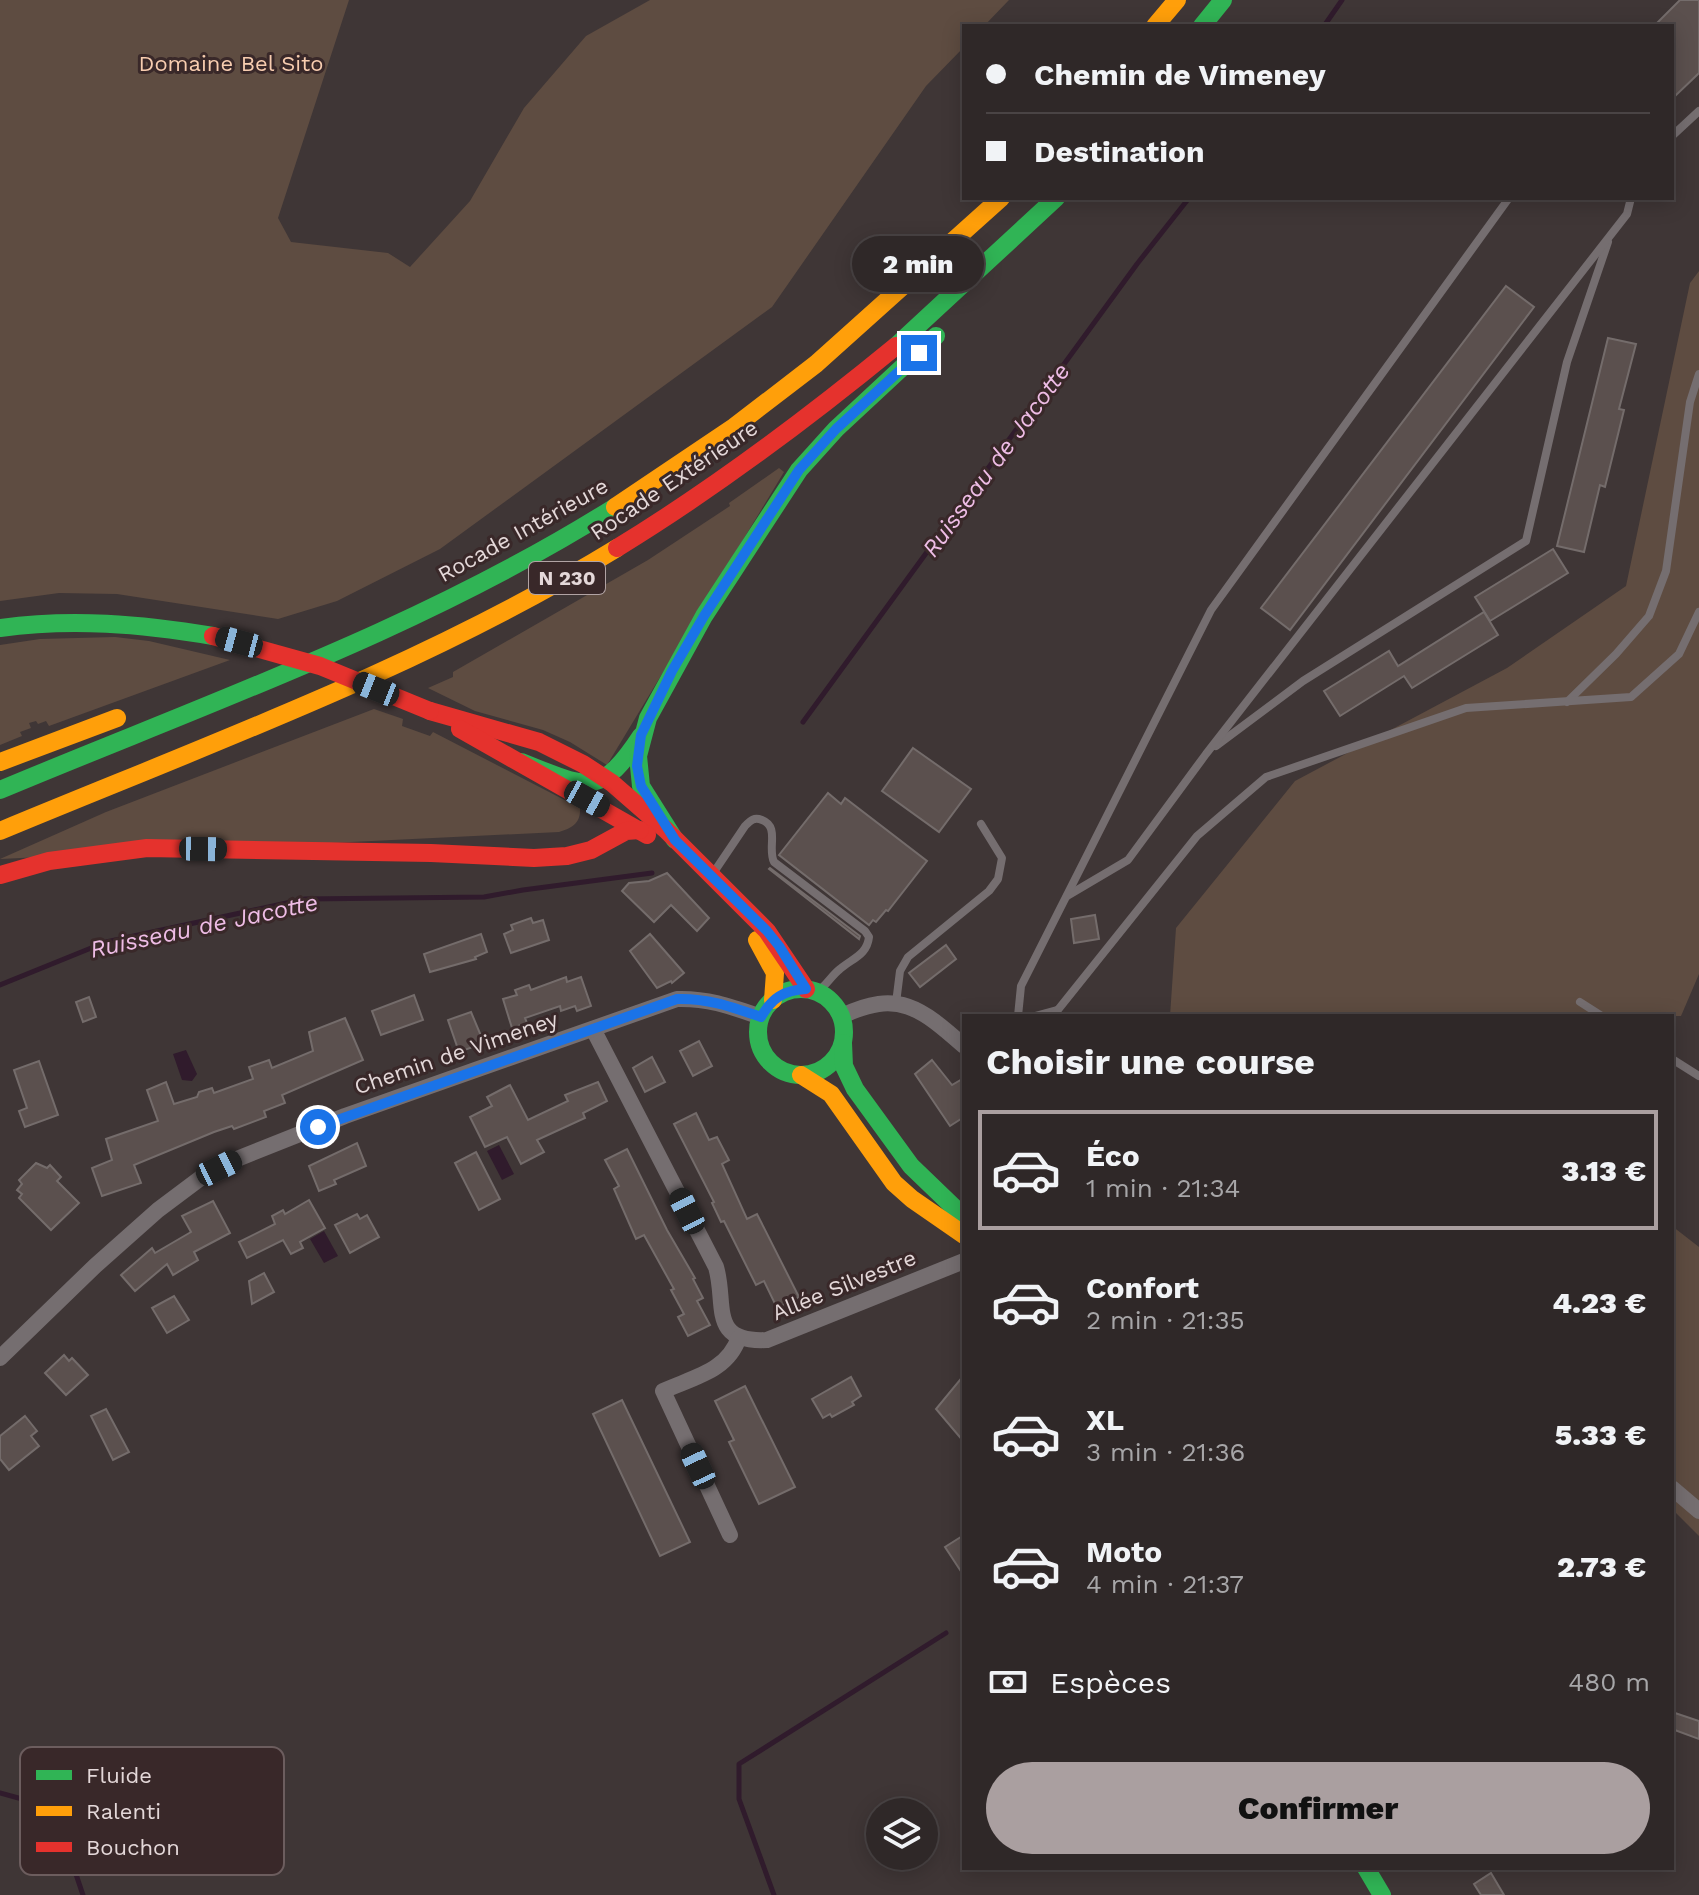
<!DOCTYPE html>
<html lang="fr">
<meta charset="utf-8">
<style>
:root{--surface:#2f2828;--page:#3b3434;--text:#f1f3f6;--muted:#a7a6a8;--line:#4a4445;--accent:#aa9fa0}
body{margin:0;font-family:"Work Sans",sans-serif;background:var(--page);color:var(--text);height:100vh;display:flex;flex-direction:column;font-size:30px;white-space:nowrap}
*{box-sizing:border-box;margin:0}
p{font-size:26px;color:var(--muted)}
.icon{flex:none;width:44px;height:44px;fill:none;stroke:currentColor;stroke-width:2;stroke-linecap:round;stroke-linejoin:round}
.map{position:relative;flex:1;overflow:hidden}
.sheet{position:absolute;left:962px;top:1014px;width:712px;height:856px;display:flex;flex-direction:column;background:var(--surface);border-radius:0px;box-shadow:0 4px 20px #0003,0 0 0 2px var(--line)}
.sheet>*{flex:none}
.hud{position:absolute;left:962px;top:24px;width:712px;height:176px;border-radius:0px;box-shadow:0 4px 20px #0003,0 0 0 2px var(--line);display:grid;align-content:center;height:176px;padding:0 24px;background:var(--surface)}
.fabs{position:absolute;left:866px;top:1798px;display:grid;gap:16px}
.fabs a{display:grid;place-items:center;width:72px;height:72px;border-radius:50%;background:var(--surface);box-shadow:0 4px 20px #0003,0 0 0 2px var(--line);font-size:40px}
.end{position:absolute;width:36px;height:36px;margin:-18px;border:10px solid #1a73e8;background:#fff;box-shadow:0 0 0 4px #fff}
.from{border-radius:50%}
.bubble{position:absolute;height:56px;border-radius:28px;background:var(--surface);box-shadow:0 4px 20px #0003,0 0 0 2px var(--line);font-size:26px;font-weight:800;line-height:56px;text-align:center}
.car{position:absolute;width:24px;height:48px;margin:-24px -12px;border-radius:10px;box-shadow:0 0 6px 2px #0007;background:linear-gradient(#222 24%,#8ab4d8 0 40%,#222 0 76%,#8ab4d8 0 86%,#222 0)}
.hud b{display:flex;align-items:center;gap:28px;height:76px;font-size:30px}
.hud b+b{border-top:2px solid var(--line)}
.hud i{width:20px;height:20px;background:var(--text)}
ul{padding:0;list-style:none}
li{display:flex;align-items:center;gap:24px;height:120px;margin:0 16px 12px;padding:0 8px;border:4px solid transparent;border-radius:0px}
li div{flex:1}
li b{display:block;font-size:30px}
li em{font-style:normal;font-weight:800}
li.selected{border-color:var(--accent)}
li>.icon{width:72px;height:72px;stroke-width:1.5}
h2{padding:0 24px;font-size:36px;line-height:96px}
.pay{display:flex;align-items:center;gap:20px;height:88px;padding:0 24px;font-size:30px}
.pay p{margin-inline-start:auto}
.primary-button{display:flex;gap:16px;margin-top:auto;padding:16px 24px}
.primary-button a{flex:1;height:92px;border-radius:48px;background:var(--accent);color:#111;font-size:32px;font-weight:800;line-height:92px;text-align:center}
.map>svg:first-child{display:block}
.green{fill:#5e4c41}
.water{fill:#301b2c}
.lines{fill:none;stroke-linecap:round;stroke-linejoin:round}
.stream{stroke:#301b2c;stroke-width:5}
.building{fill:#5b504e;stroke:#746c6b;stroke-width:2}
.lane{stroke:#756e70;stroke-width:8}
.street{stroke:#756e70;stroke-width:16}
.fast{stroke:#30b455;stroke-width:18}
.slow{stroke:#ff9f0a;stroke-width:18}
.jam{stroke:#e5322d;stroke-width:18}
.jam-bridge{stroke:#e5322d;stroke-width:18}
.route{stroke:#1a73e8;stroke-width:10}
.labels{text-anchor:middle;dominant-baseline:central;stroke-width:6;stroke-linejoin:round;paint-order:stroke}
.shield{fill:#392829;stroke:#b1a3a4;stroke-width:2}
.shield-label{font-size:20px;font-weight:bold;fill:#e4d8d9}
.park-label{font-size:22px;fill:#f8cdb0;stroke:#392829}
.street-label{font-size:22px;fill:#e4d8d9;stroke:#392829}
.water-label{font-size:24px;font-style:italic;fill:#eebce5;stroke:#392829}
.key{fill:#392829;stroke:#6c5d5e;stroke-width:2}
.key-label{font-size:22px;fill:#e4d8d9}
</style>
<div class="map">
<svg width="1699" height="1895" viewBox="0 0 1699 1895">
<rect width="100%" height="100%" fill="#3f3636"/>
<g class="green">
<polygon points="0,0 349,0 278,218 291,242 388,253 410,267 470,201 524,108 586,36 650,0 1009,0 984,26 964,26 964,47 926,86 772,307 440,549 337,601 278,619 117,594 59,593 0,601"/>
<polygon points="1699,271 1699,974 1681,1016 1170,1016 1176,928 1295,781 1507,668 1626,586 1690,283"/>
<polygon points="779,468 784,472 607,765 570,742 543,730 475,711 428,688 453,677 453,672 648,560 730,506 729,503"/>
<polygon points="115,637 149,641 230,660 49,726 46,721 38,724 36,721 29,723 31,728 20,732 22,736 0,745 0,645 40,639"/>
<path d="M 374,709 L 403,719 L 402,726 L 430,736 L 433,732 L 580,808 C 581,823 572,828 559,832 L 0,859 L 106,812 Z"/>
<polygon points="1672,1226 1699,1247 1699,1536 1672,1509"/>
</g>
<g class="water">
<polygon points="186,1050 197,1074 192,1081 182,1080 173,1054"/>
<polygon points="499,1145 514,1174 502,1180 487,1151"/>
<polygon points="324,1231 338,1256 324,1263 310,1239"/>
</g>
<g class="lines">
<g class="stream">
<polyline points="1324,26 1342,0"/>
<polyline points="803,722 1137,264 1189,198"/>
<polyline points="0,985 106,942 305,899 484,897 523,890 652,873"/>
<polyline points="0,1793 40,1804 61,1830 83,1895"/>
<polyline points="774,1895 739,1799 739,1764 946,1633"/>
</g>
</g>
<g class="building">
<polygon points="1680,0 1699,0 1699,73 1672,99 1672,26 1654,26"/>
<polygon points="1506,286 1534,307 1290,630 1261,608"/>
<polygon points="1608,338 1636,344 1619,409 1624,410 1605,487 1600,485 1584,552 1557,546"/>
<polygon points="1553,549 1568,573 1490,621 1475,597"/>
<polygon points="1484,612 1498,635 1412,688 1404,676 1340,716 1324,691 1389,651 1398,666"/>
<polygon points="913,748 971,789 939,832 882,791"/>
<polygon points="828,793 841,804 845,798 927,861 888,911 886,910 876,922 873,920 869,925 779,855"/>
<polygon points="770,868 860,936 859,939 769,869"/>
<polygon points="667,873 709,918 697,931 671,905 654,922 622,891 629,883 649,881"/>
<polygon points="1095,915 1099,939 1074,943 1071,919"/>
<polygon points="531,918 533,923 543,920 549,940 511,953 504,934 513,930 511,925"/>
<polygon points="481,934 487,952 475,957 476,959 430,972 424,954"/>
<polygon points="650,934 684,973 672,983 671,981 657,988 630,951"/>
<polygon points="946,945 956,959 920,987 909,973"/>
<polygon points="566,977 567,982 581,977 591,1006 577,1011 575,1006 561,1011 560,1006 525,1018 527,1023 512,1028 503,999 517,995 515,990 529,985 531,990"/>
<polygon points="414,995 423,1020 381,1035 372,1011"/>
<polygon points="89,997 96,1017 83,1022 76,1002"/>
<polygon points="471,1012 484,1043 459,1052 448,1020"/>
<polygon points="345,1018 363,1060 282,1095 285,1103 264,1111 266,1117 234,1129 232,1126 214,1132 134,1165 141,1183 102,1196 92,1168 112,1160 106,1139 158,1121 147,1090 166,1082 174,1104 197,1097 199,1092 212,1088 214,1093 253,1079 249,1067 269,1060 272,1068 313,1051 309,1032"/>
<polygon points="699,1041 712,1066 693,1076 680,1051"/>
<polygon points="652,1057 665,1082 645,1092 633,1068"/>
<polygon points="932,1060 952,1085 964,1078 964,1117 950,1126 915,1074"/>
<polygon points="39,1061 58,1115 25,1127 19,1111 27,1108 14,1070"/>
<polygon points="598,1082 607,1101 583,1113 585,1118 537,1140 544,1152 521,1164 507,1137 485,1147 470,1117 492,1106 487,1097 510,1085 528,1120 568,1101 565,1095"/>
<polygon points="696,1113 709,1140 717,1137 729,1160 722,1164 747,1219 757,1214 799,1297 777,1308 764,1281 756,1285 724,1221 721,1222 712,1203 714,1202 674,1124"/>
<polygon points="357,1143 366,1166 334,1180 336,1184 319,1191 309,1166"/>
<polygon points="627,1149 667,1230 695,1278 693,1279 703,1298 697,1301 710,1325 688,1336 678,1317 684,1314 671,1290 674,1289 644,1235 636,1239 614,1189 619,1186 605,1160"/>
<polygon points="476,1152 500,1199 479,1210 455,1163"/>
<polygon points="36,1163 47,1168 50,1165 61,1177 57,1181 79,1203 51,1230 19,1198 22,1194 17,1190 22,1184 19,1180"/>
<polygon points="309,1200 325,1228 300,1242 303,1248 291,1254 283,1240 247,1258 239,1242 275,1224 272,1216 283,1210 285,1214"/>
<polygon points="213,1201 230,1233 194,1252 198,1260 173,1275 167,1264 135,1291 121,1275 152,1248 155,1253 191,1232 182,1216"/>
<polygon points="357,1214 360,1219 367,1215 379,1237 350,1253 335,1225"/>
<polygon points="264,1273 274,1292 252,1304 249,1281"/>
<polygon points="174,1296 189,1320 167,1333 152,1308"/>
<polygon points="64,1355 69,1361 72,1358 88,1375 66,1395 45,1373"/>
<polygon points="964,1375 964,1442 936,1409"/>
<polygon points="851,1377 861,1396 852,1402 854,1405 832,1417 830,1414 823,1418 812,1399"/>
<polygon points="745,1386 795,1487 759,1504 729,1442 734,1440 715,1401"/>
<polygon points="622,1400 690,1542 660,1556 593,1414"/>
<polygon points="106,1409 129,1452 113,1460 91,1416"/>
<polygon points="25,1416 37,1431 31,1436 39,1446 9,1470 0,1459 0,1436"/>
<polygon points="964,1535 964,1576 945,1547"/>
<polygon points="1672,1712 1699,1721 1699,1739 1672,1729"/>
<polygon points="1491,1873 1504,1895 1481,1895 1474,1884"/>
</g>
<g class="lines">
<g class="lane">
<polyline points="1672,136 1699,111"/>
<polyline points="1567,702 1616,654 1649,616 1666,571 1690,402 1699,374"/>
<polyline points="1216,746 1303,681 1526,541 1567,362 1608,242"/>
<path d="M 714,872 L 745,826 C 751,820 754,817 762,820 C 780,827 767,848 774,862 L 865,931 L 869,937 C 867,955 853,958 840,969 C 831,976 827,985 817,992"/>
<polyline points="1067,896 1128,860 1206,754 1627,214 1631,198"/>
<polyline points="1580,1002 1602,1016"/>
<polyline points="896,1003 900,971 908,957 989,891 998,879 1002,858 981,824"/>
<polyline points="1018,1016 1021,986 1211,610 1509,198"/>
<polyline points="1035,1016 1057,1010"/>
<polyline points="1053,1016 1197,836 1266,777 1466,708 1631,697 1679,654 1699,612"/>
<polyline points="1672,1059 1699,1076"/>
</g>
<g class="street">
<path d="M 842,1016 C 898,989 921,1008 964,1046"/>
<path d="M 593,1029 L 716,1267 C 727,1304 708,1343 767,1340 L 964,1261"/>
<path d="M 0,1358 L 95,1266 L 158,1210 L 202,1177 L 237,1159 L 345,1116 L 677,999 C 708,998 732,1007 761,1017"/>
<polyline points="1672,1488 1699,1511"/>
<path d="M 730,1535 L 663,1391 C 694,1377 728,1371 739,1337"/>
</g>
<g class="fast">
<polyline points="1202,26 1223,0"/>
<polyline points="896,346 1056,198"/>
<path d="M 0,628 C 72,618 141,624 213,636"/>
<path d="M 521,762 C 586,787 599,800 641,736"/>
<path d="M 0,790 C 208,703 423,628 615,507"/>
<polyline points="675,840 641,786 638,756 648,718 704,616 799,470 836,429 936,336"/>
<circle cx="801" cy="1032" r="43"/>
<polyline points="843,1043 844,1066 855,1089 911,1166 964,1217"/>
<polyline points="1366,1868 1382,1895"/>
</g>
<g class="slow">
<polyline points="1155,26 1177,0"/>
<polyline points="615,507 734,427 816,364 1001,198"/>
<polyline points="0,762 117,718"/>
<path d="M 0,831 C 209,744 424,666 617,548"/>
<polyline points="757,940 775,973 773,1000"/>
<polyline points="801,1075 831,1094 894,1183 912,1199 964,1235"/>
</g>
<g class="jam">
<path d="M 617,548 C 715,488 807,419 896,346"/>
<polyline points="430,711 539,742 583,764 612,783 666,830 767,931 806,989"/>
<polyline points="460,729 647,835"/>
<polyline points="0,875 49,861 147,848 431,853 534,858 567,856 591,850 626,831 640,830"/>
</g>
<polyline class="jam-bridge" points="213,636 320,666 430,711"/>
</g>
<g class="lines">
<path class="route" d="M 318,1127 L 677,999 C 708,998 732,1007 761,1017 C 772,998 784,990 806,989 L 779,946 L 767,931 L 675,840 L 641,786 L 637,766 L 641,735 L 672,671 L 704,616 L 799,470 L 836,429 L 919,353"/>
</g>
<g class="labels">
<rect class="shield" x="529" y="562" width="76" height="32" rx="6"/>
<g class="shield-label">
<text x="567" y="578">N 230</text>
</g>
<g class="park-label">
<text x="231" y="63">Domaine Bel Sito</text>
</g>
<g class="street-label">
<text transform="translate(674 480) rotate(-34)">Rocade Extérieure</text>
<text transform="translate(523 530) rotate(-29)">Rocade Intérieure</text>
<text transform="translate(456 1053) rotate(-19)">Chemin de Vimeney</text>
<text transform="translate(844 1285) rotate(-22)">Allée Silvestre</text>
</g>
<g class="water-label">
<text transform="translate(996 460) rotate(-54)">Ruisseau de Jacotte</text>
<text transform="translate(204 926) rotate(-12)">Ruisseau de Jacotte</text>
</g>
</g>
<rect x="20" y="1747" width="264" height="128" rx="12" class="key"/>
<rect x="36" y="1770" width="36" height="10" fill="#30b455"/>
<rect x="36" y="1806" width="36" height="10" fill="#ff9f0a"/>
<rect x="36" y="1842" width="36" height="10" fill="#e5322d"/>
<g class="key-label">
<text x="86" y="1783">Fluide</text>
<text x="86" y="1819">Ralenti</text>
<text x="86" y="1855">Bouchon</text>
</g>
</svg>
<div class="fabs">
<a><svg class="icon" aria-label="layers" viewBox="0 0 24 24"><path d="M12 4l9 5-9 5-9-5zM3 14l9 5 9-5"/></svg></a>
</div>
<i class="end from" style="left:318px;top:1127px"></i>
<i class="end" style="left:919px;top:353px"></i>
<div class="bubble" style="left:852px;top:236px;width:132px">2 min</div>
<i class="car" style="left:239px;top:642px;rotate:285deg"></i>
<i class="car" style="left:376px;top:689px;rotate:292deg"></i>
<i class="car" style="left:587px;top:799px;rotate:119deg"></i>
<i class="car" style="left:203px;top:849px;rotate:91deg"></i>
<i class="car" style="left:219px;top:1168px;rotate:64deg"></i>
<i class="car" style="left:687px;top:1211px;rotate:333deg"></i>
<i class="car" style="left:698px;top:1466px;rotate:335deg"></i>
<div class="hud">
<b><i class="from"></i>Chemin de Vimeney</b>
<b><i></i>Destination</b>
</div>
<section class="sheet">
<h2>Choisir une course</h2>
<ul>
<li class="selected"><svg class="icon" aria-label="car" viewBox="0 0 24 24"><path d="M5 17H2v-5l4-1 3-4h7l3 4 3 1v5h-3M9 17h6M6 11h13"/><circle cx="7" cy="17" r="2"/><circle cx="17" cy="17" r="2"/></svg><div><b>Éco</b><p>1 min · 21:34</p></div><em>3.13 €</em></li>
<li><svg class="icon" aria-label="car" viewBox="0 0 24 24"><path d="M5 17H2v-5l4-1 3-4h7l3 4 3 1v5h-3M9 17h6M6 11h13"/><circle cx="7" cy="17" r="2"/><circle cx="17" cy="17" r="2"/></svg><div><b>Confort</b><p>2 min · 21:35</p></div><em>4.23 €</em></li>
<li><svg class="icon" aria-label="car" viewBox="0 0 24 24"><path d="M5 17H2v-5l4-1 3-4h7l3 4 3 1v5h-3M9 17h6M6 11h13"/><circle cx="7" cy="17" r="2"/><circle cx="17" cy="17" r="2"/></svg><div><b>XL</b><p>3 min · 21:36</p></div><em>5.33 €</em></li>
<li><svg class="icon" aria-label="car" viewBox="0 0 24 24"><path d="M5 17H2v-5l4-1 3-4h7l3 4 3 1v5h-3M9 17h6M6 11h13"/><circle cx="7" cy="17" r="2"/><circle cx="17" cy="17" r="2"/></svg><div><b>Moto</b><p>4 min · 21:37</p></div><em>2.73 €</em></li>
</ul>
<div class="pay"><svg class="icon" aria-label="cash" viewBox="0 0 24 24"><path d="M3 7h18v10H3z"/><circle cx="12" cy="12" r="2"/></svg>Espèces<p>480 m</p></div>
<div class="primary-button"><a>Confirmer</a></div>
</section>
</div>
